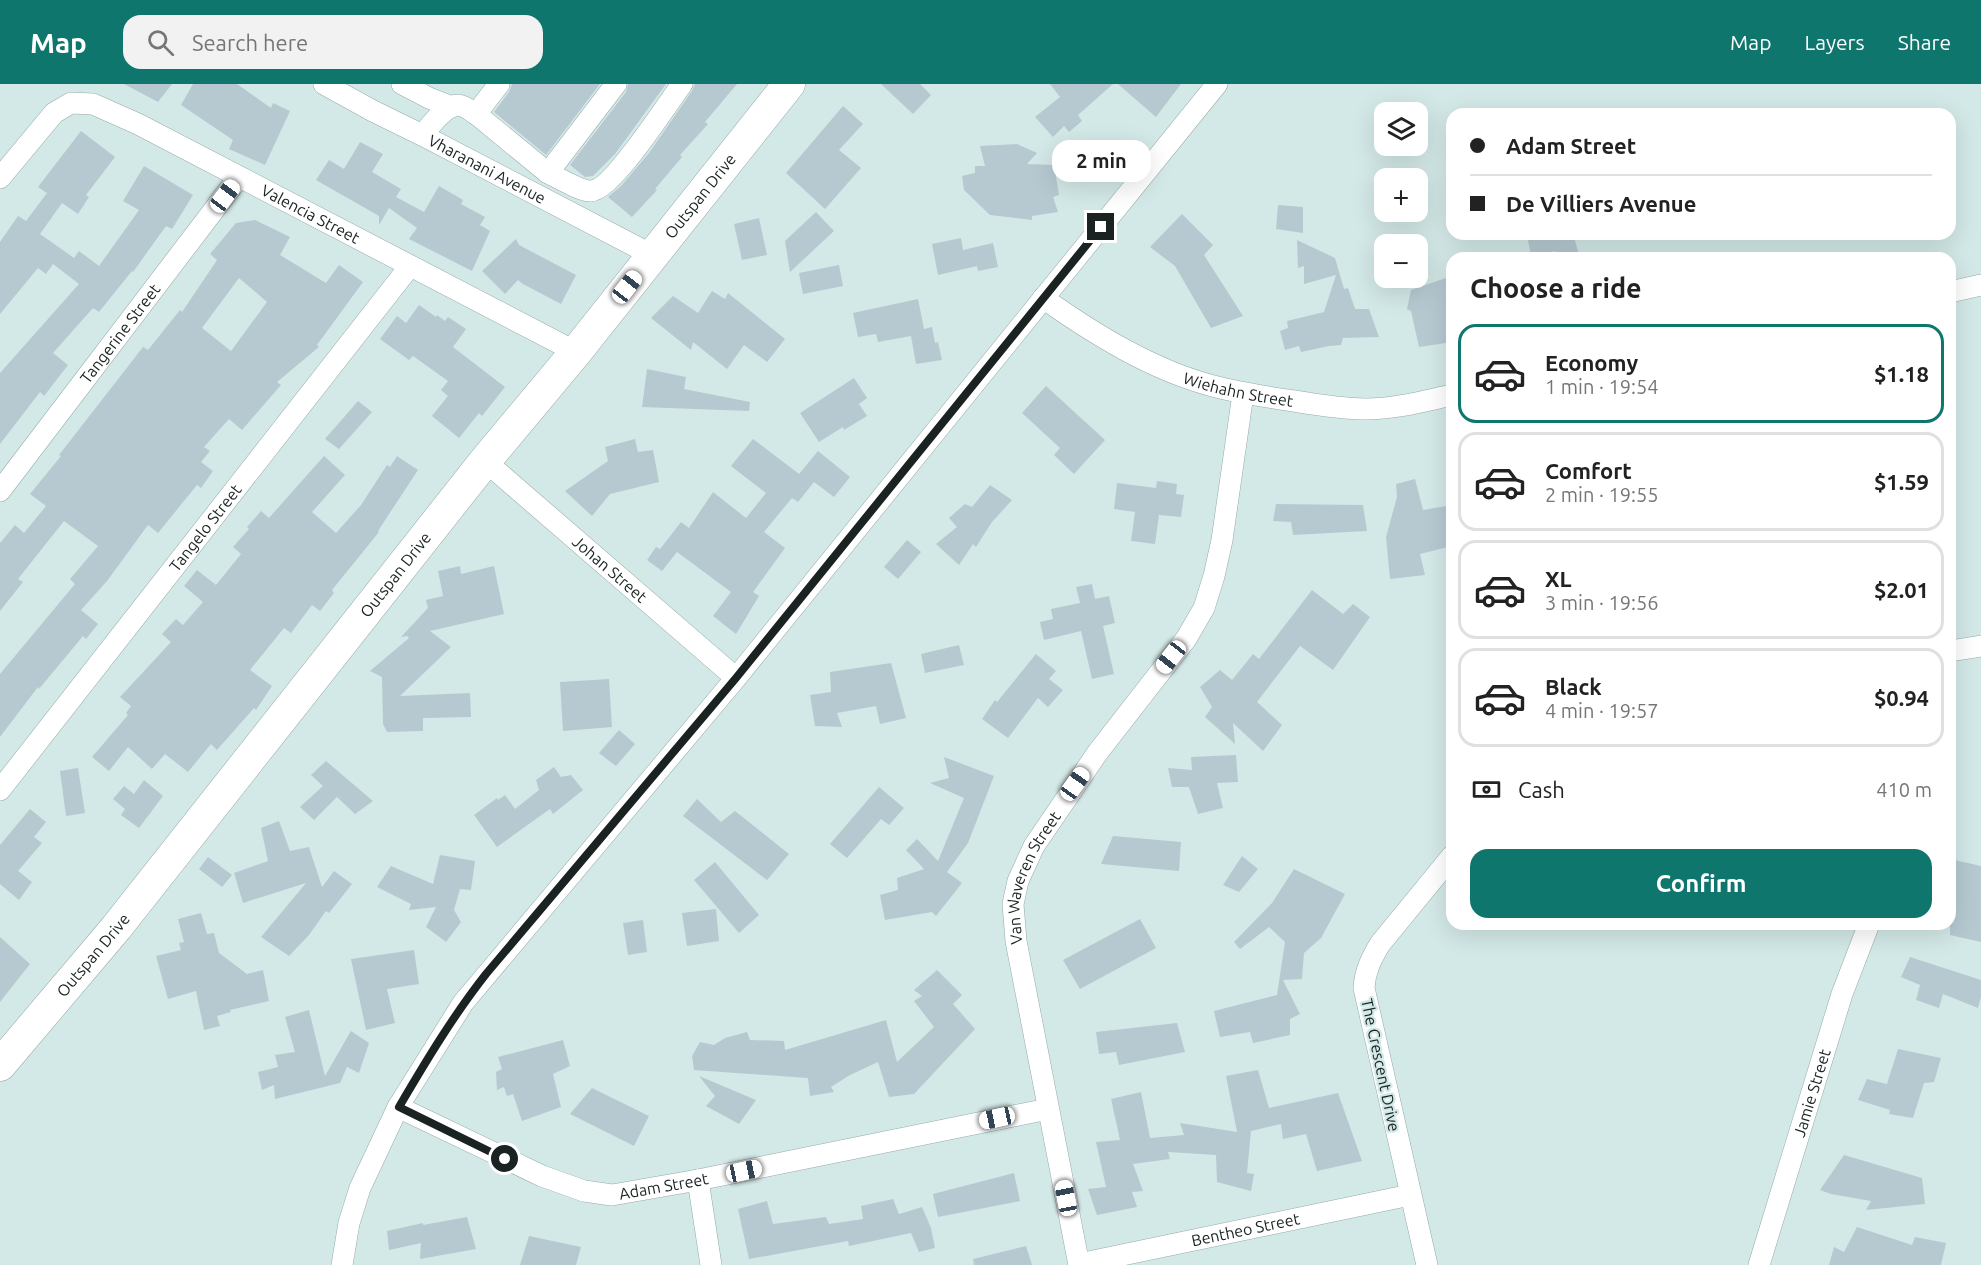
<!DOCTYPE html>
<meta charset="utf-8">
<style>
:root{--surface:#fff;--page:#f2f2f2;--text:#222;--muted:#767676;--line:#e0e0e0;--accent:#0f766e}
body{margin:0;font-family:Ubuntu,sans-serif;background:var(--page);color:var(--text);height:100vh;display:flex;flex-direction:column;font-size:22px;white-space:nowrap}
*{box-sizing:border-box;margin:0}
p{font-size:20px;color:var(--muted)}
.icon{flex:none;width:33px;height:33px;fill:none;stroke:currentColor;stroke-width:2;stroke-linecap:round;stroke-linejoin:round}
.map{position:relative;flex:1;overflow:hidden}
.sheet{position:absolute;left:1446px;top:168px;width:510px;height:678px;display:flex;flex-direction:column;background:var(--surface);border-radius:18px;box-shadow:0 6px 24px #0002}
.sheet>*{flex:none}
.banner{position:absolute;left:1446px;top:24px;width:510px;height:132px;border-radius:18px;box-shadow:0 6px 24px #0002;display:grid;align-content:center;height:132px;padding:0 24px;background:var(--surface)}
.controls{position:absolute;left:1374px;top:18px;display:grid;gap:12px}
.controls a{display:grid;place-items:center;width:54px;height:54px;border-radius:12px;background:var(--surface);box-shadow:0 6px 24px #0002;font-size:30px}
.end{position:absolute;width:27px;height:27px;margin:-14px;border:8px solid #1a2222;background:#fff;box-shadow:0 0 0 3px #fff}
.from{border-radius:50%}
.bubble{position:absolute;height:42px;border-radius:18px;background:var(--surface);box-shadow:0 6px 24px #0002;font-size:20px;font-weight:600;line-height:42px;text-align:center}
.car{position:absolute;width:18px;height:36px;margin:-18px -9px;border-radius:8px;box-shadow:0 0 4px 2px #0007;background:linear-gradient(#fff 24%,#345 0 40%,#fff 0 76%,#345 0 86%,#fff 0)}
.banner b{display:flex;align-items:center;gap:21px;height:57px;font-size:22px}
.banner b+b{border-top:2px solid var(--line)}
.banner i{width:15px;height:15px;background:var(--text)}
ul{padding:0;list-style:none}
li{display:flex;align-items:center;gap:18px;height:99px;margin:0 12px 9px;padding:0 12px;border:3px solid var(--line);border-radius:18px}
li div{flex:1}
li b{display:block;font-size:22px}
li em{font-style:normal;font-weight:600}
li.current{border-color:var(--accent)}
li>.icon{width:54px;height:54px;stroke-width:1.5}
h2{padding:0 24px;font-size:27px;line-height:72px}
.pay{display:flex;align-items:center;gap:15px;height:66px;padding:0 24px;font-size:22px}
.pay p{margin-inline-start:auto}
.cta{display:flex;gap:12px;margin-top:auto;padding:12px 24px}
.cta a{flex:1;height:69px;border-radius:18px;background:var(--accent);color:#fff;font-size:24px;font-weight:600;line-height:69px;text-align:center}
header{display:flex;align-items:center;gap:36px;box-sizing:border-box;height:84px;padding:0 30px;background:var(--accent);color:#fff}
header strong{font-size:28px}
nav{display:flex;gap:33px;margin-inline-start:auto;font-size:21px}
.search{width:420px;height:54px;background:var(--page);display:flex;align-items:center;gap:15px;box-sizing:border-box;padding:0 21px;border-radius:18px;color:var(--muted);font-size:22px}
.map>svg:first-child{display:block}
.building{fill:#b6c9d1;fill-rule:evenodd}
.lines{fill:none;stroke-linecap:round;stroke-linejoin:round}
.street-casing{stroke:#95aaa8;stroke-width:22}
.secondary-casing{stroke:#95aaa8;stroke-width:33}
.street{stroke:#fff;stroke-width:21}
.secondary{stroke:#fff;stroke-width:32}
.route{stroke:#1a2222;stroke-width:8}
.labels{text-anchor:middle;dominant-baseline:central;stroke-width:4.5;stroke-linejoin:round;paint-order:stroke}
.street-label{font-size:16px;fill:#1a2222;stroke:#d3e9e7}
</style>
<header>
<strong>Map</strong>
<div class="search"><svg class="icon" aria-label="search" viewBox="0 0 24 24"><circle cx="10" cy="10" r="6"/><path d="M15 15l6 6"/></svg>Search here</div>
<nav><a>Map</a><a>Layers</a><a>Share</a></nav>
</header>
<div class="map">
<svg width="1981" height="1181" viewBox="0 0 1981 1181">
<rect width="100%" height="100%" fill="#d3e9e7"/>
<g class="building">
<polygon points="124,0 172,0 158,18"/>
<polygon points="193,0 237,0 271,24 273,19 290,27 265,81 229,65 233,56 181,21"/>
<polygon points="512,0 600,0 546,71 494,28 509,8"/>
<polygon points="628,0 666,0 615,70 593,92 585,93 570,81 626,8"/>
<polygon points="695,0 737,0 705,38 708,40 680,71 682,73 655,105 657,106 632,133 608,113 621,102 649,69 692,7"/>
<polygon points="881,0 920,0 931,11 913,30"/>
<polygon points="1050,0 1113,0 1078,31 1082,37 1069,48 1064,42 1053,53 1035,33 1060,13"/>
<polygon points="1118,0 1181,0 1156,33"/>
<polygon points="843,22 863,40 839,66 861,84 825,125 786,89"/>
<polygon points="81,47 115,73 86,111 89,113 78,130 62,119 40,150 74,174 79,167 99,182 139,126 123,117 144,82 193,111 172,145 166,142 133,188 132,187 99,228 93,224 53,269 68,281 44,312 40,308 0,360 0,289 79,200 53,180 46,190 38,184 0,230 0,158 18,132 26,137 47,109 38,103"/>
<polygon points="360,58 383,70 372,88 401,105 396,113 424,128 439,102 463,116 461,120 485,133 480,141 490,147 472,187 409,155 417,144 389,124 379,141 379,132 316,96 329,76 344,85"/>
<polygon points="1017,60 1037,69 1027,80 1054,81 1059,111 1053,113 1058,128 1032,132 1032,136 990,131 964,106 962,92 975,89 975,82 985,82 980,62"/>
<polygon points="1278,121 1303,123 1303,149 1276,145"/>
<polygon points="816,128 834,147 790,188 785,157"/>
<polygon points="1182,130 1213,161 1204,171 1243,232 1211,244 1175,182 1150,163"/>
<polygon points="759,134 767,171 742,176 734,140"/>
<path d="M 255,136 L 290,153 L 280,171 L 326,199 L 339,181 L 363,198 L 317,261 L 319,263 L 277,298 L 281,301 L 242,346 L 229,335 L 204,363 L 210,367 L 201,378 L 213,387 L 201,404 L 197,401 L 158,449 L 148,441 L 107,497 L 81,526 L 98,540 L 86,555 L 83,552 L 39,605 L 38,603 L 0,653 L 0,590 L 75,500 L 70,495 L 98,462 L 64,437 L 18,495 L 23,498 L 0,527 L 0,459 L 15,441 L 24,449 L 46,422 L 30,410 L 61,372 L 59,371 L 143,263 L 148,266 L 180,226 L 182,228 L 217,176 L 210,170 L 236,139 ZM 239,194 L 267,218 L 231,267 L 202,244 Z"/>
<polygon points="1527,150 1573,150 1580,174 1556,174 1555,167 1531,173"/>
<polygon points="961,154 963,166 993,159 998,183 978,187 977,182 938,191 932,160"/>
<polygon points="516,155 519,161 576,191 561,220 523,200 518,196 505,210 482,187"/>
<polygon points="1297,156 1335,174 1344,205 1348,204 1355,225 1369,225 1379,253 1343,254 1341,261 1329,262 1301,268 1299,262 1285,266 1280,247 1288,244 1287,237 1324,228 1336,191 1304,200 1304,182 1298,184"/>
<polygon points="839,181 843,202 803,210 799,189"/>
<polygon points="1446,194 1452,200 1452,258 1419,263 1411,227 1407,225 1411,206"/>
<polygon points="712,207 725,215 728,209 785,255 767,278 744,261 727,285 693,258 691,266 651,234 673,212 698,229"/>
<polygon points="918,215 924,245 932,243 935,259 938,258 942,276 916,280 911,252 878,258 876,250 858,253 853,229"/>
<polygon points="419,221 436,233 437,231 445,237 448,233 466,245 453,263 505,303 482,332 479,329 459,354 432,332 448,312 441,306 448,297 413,272 409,276 380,255 397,232 406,239"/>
<polygon points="647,285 686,293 684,305 750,318 749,327 642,323"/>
<polygon points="854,294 867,314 859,320 867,332 844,346 843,343 819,358 800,329"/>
<polygon points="1046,302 1105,356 1074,390 1054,371 1060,364 1022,329"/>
<polygon points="358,317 372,328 339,365 325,355"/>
<polygon points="635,355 638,368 653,366 659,398 610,410 592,432 565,407 608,377 605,363"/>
<polygon points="753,355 799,390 818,367 850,393 834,413 814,398 798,418 792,414 764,448 785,464 753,508 759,512 736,550 713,532 731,508 677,468 662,487 647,476 656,463 660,465 681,438 689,444 713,408 746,434 766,409 731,382"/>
<polygon points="324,372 345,391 312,428 336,449 361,421 387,381 390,383 397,372 418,386 378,447 379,448 332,506 334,509 320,527 312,521 291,549 284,544 250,586 272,602 256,626 254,624 217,666 211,660 188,688 165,670 152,685 128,663 109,687 92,673 128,631 126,629 131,622 120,613 171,558 162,550 176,535 183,541 203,518 184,502 197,486 216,501 241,470 233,463 249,445 247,443 261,427 269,434"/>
<polygon points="1415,395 1423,426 1452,421 1452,462 1420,470 1425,491 1390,495 1386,453 1397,413 1396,400"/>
<polygon points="1157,397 1177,400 1176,410 1184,411 1181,433 1159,431 1155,460 1131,457 1135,428 1114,425 1117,399 1156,404"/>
<polygon points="990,401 1012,416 992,438 976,463 973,460 959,481 936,460 957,443 949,434 965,420 972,423"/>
<polygon points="1276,420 1363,421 1367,447 1293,451 1291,438 1273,437"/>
<polygon points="907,456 921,468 898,495 884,483"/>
<polygon points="460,482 461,490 494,482 504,530 430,547 451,563 400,612 470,609 471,633 423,634 423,647 387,648 383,640 382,593 370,587 409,554 407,552 401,553 428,524 426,516 443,512 438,487"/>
<polygon points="1092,500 1095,515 1109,512 1115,539 1103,542 1114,590 1092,595 1081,547 1044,556 1040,538 1053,535 1051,525 1080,519 1076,503"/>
<polygon points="1312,506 1343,530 1353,520 1370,533 1333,586 1300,562 1257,618 1282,641 1263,667 1233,639 1235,660 1205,633 1212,623 1200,603 1220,586 1232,596 1253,570 1259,575"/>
<polygon points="959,561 964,581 925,589 921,570"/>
<polygon points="1036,570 1056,587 1049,595 1063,606 1048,623 1038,614 1008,654 982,635 995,616 997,618"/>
<polygon points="891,579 906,634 880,640 876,622 837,629 842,643 815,642 810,611 831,608 830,588"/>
<polygon points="609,595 612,643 563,647 560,598"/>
<polygon points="619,646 635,660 616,682 599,669"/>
<polygon points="1236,671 1238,698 1217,699 1223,724 1198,730 1189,703 1172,703 1168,684 1192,686 1191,673"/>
<polygon points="944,673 994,692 968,759 947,788 962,799 936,832 932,828 885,836 880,811 898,806 897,794 924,785 906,766 917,755 938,777 964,714 930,699 949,694"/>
<polygon points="326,677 373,717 355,730 337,713 314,736 300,723 323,702 311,691"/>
<polygon points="554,683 561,693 571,691 583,706 553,730 550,725 497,763 474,731 497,714 498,716 505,711 515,725 539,706 536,696"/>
<polygon points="78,684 85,729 66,732 60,687"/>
<polygon points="144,696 163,712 139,744 121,731 125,725 113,715 124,702 134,710"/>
<polygon points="879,703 904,724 889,741 881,735 847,774 830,760"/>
<polygon points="697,715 721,738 735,727 789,770 767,796 683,732"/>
<polygon points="30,725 46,738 34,753 42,759 18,787 32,798 19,816 0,800 0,761"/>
<polygon points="279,737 290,767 309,763 322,803 334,787 352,800 329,829 326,827 309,851 289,872 261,853 306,799 243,819 234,789 268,777 261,744"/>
<polygon points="1113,752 1181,758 1179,787 1101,780"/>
<polygon points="440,771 475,777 471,806 460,805 454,826 461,838 446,858 426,843 436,823 409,826 411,820 377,803 391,782 433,800"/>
<polygon points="1242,772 1258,785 1239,808 1223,801"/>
<polygon points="208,773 232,791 222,803 199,785"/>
<polygon points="1950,775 1981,782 1981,858 1950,851"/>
<polygon points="715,778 759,831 739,849 694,796"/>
<polygon points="1294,785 1345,810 1321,854 1304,869 1302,895 1283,896 1300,930 1290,935 1290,951 1253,959 1250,948 1220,953 1214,927 1277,911 1285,858 1269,843 1240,865 1234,858 1272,819"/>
<polygon points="716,825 719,857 687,862 682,829"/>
<polygon points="201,829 207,850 214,849 219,869 247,890 263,886 269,917 230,926 231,928 217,932 220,942 204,946 196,907 168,915 156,872 181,866 179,859 184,858 178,835"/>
<polygon points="1140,835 1156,864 1080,905 1063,876"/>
<polygon points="643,836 647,868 628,871 623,839"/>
<polygon points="0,853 30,880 0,918"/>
<polygon points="414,866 419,900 387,905 395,939 366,946 351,875"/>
<polygon points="1910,873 1981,896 1981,913 1978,924 1943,910 1939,924 1916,916 1920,901 1901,893"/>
<polygon points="937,886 962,911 953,920 975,945 914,1010 889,1013 878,978 850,991 831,1003 834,1008 810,1012 808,994 694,986 692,972 700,958 714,961 725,954 747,948 750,956 784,957 785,966 886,936 897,978 934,943 914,917 922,912 914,906"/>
<polygon points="309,926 325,992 351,947 369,959 359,989 347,983 340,999 275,1015 274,1001 262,1006 258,988 278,983 275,971 295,968 285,933"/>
<polygon points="1177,939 1185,968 1119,981 1116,968 1099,970 1096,948"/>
<polygon points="563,956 570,982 553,990 561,1023 522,1037 513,1010 507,1012 504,1003 497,1006 496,988 502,985 498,973"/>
<polygon points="1898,965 1941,974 1934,998 1924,999 1913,1034 1889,1030 1890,1026 1858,1016 1867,995 1887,1000"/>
<polygon points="1258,986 1269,1024 1338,1009 1362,1077 1317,1087 1306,1050 1283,1055 1281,1040 1251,1047 1247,1089 1254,1090 1251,1107 1217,1098 1216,1071 1168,1068 1170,1075 1133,1080 1143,1107 1132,1108 1137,1123 1097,1131 1088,1105 1106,1103 1096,1058 1120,1056 1111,1015 1141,1008 1150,1054 1184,1051 1180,1039 1237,1048 1226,992"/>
<polygon points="699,992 756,1016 739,1040 706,1022 715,1012"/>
<polygon points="592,1004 649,1032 634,1062 570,1030"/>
<polygon points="1844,1071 1922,1094 1925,1120 1866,1126 1871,1117 1831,1110 1820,1106"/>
<polygon points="1014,1089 1020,1117 938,1133 933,1110"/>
<polygon points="893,1115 899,1130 922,1123 931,1144 935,1164 919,1168 911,1149 849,1162 848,1157 749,1175 738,1125 767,1117 773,1140 826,1133 829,1140 863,1135 861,1122"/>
<polygon points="467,1133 476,1165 420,1175 421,1159 389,1166 387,1147 423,1139 423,1141"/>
<polygon points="1857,1143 1912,1161 1915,1153 1946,1159 1941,1181 1829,1181 1834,1163 1844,1168"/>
<polygon points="529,1152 581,1163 576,1181 520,1181"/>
<polygon points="1026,1162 1032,1181 974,1181 973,1175"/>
</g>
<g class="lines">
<defs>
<g id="street">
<path id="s1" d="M 324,0 L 373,27 L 422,51 L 652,171"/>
<polyline points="402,0 429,14 452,23"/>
<polyline points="476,30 499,0"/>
<path d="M 422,51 C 431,42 444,21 459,21 C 465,22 471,27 476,30 L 548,89 L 616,0"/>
<path d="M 548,89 C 559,94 580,107 590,107 C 611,108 668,19 682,0"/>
<path id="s2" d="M 0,94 L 54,29 L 71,19 L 93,20 L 138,40 L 576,268"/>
<polyline points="1950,208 1981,201"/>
<path id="s3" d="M 1043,214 C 1094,250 1152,286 1213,302 C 1240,309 1267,313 1294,317 C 1318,321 1342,325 1366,325 C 1395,325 1424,317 1452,311"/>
<path id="s4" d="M 485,377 L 736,594"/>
<path id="s5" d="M 0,407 L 239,93"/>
<polyline points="1950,567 1981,562"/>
<path id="s6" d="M 0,706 L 410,182"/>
<path id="s7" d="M 398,1023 L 542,1092 L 584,1107 L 612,1111 L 698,1096 L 1048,1025"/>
<polyline points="698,1096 711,1181"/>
<path id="s8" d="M 1079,1180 L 1410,1111"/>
<polyline points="342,1181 349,1139 360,1104 398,1023 463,919 736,594 1217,0"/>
<path id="s9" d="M 1079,1181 L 1016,857 L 1013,820 L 1018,797 L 1034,762 L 1098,668 L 1186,555 L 1204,524 L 1214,492 L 1222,456 L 1243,310"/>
<path d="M 1427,1181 L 1364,904 C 1365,887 1371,875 1380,860 L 1452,772"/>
<path id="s10" d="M 1759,1181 L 1842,910 L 1869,840"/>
</g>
<g id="secondary">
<path id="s11" d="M 0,981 L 116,844 L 485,377 L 576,268 L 789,0"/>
</g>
</defs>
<use href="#street" class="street-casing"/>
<use href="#secondary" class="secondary-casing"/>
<use href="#street" class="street"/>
<use href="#secondary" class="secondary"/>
</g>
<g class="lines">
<path class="route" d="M 505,1075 L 399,1023 C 426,977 453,932 486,890 L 736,594 L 1101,143"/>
</g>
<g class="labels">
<g class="street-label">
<text stroke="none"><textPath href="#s1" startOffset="184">Vharanani Avenue</textPath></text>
<text stroke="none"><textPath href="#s11" startOffset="1116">Outspan Drive</textPath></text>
<text stroke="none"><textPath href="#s2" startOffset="370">Valencia Street</textPath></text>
<text stroke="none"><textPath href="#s5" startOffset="198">Tangerine Street</textPath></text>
<text stroke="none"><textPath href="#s3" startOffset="218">Wiehahn Street</textPath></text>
<text stroke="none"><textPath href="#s6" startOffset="333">Tangelo Street</textPath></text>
<text stroke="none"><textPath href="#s4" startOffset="165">Johan Street</textPath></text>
<text stroke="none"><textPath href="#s11" startOffset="630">Outspan Drive</textPath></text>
<text stroke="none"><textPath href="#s9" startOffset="398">Van Waveren Street</textPath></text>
<text stroke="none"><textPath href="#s11" startOffset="144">Outspan Drive</textPath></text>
<text transform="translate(1381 981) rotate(78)">The Crescent Drive</text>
<text stroke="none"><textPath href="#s10" startOffset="180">Jamie Street</textPath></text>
<text stroke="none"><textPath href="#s7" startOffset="285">Adam Street</textPath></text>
<text stroke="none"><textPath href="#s8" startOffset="170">Bentheo Street</textPath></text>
</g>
</g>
</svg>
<div class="controls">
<a><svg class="icon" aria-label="layers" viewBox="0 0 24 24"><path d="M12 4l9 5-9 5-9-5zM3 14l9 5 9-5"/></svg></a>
<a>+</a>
<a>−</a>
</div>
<i class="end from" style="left:505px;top:1075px"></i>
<i class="end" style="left:1101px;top:143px"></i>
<div class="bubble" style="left:1052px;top:56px;width:99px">2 min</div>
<i class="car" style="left:225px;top:112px;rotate:37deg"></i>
<i class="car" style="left:627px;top:203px;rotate:38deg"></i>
<i class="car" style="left:1171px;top:573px;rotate:218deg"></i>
<i class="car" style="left:1075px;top:700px;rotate:35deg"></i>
<i class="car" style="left:997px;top:1034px;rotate:258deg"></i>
<i class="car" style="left:744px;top:1087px;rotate:78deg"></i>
<i class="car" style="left:1066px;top:1114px;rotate:349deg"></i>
<div class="banner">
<b><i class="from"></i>Adam Street</b>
<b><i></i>De Villiers Avenue</b>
</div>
<section class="sheet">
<h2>Choose a ride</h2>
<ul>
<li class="current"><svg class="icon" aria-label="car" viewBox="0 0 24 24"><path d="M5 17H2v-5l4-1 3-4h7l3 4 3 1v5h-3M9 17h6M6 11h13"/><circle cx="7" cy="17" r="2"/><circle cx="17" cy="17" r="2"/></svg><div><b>Economy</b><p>1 min · 19:54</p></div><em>$1.18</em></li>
<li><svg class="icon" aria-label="car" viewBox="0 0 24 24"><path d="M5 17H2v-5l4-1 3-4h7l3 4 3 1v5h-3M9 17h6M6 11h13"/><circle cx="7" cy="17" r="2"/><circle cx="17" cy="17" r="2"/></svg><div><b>Comfort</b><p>2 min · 19:55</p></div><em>$1.59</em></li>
<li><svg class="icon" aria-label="car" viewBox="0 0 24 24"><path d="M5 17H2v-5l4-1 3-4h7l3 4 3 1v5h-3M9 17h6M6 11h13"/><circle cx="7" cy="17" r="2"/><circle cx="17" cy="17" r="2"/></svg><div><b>XL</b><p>3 min · 19:56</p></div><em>$2.01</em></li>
<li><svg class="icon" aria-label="car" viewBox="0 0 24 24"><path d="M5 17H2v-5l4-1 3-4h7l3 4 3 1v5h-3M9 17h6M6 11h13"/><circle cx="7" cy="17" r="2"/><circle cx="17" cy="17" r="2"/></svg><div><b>Black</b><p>4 min · 19:57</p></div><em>$0.94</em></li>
</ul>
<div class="pay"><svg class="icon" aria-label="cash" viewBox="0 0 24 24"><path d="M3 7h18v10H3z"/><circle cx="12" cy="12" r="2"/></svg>Cash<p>410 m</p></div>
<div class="cta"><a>Confirm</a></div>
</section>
</div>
